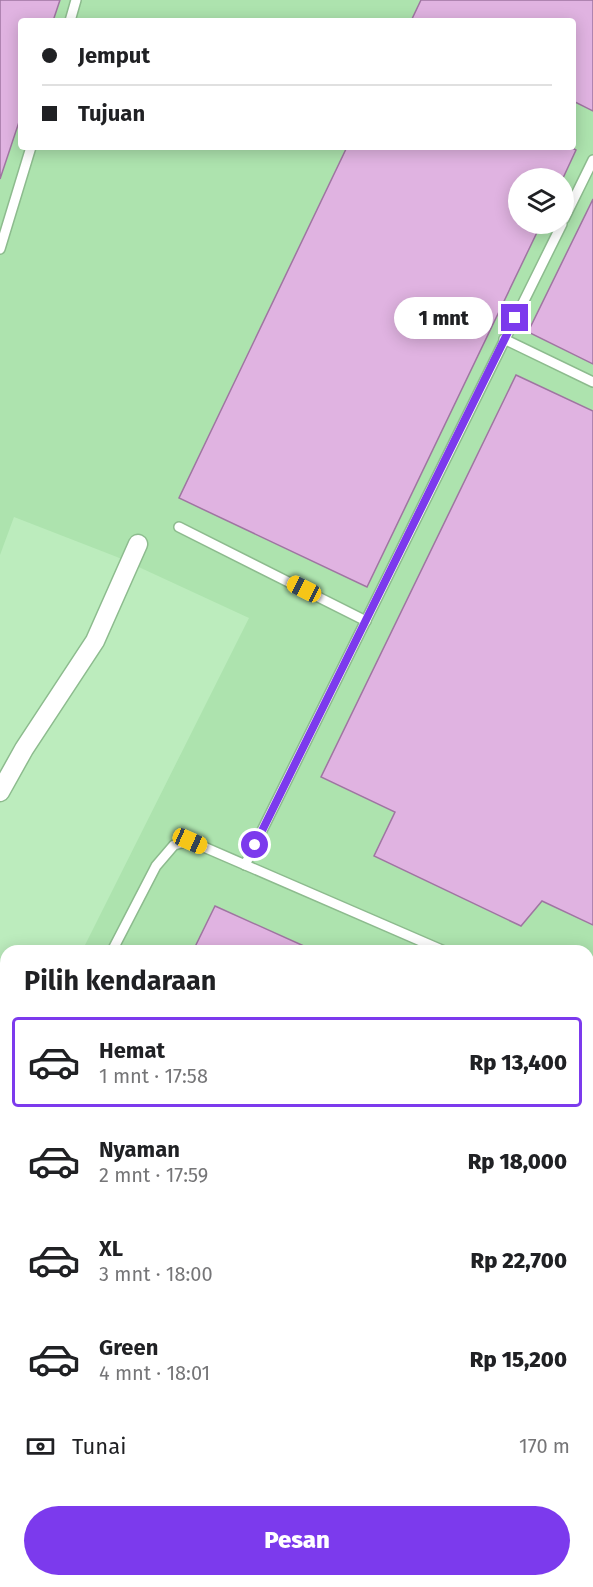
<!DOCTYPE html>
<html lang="id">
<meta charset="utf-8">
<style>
:root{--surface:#fff;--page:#f2f2f2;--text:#202124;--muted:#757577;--line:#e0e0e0;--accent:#7c3aed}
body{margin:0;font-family:"Fira Sans",sans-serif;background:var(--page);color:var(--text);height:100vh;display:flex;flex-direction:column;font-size:22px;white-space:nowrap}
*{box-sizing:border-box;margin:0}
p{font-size:20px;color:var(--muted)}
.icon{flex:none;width:33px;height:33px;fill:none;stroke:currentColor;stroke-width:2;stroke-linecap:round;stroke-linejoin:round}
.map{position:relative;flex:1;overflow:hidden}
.side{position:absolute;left:0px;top:945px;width:594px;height:642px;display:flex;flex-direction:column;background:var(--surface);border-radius:18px 18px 0 0;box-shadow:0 3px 15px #0003}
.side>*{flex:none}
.banner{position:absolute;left:18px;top:18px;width:558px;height:132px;border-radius:6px;box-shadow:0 3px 15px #0003;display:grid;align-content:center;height:132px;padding:0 24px;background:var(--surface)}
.controls{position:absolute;left:508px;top:168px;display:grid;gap:12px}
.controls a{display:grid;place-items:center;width:66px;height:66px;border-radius:50%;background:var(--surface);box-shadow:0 3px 15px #0003;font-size:30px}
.end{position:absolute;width:27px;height:27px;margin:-14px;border:8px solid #7c3aed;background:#fff;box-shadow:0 0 0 3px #fff}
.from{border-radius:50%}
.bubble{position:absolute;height:42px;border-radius:21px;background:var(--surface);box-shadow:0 3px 15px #0003;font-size:20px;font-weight:800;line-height:42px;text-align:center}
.car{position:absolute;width:18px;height:36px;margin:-18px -9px;border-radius:8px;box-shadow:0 0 4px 2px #0007;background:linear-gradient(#f5c518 24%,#345 0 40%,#f5c518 0 76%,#345 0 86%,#f5c518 0)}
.banner b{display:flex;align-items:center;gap:21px;height:57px;font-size:22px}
.banner b+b{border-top:2px solid var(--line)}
.banner i{width:15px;height:15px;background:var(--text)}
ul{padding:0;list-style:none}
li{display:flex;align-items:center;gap:18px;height:90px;margin:0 12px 9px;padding:0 12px;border:3px solid transparent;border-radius:6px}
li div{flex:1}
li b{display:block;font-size:22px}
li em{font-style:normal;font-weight:800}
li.active{border-color:var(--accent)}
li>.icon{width:54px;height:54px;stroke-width:1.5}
h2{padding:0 24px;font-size:27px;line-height:72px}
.pay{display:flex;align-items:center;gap:15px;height:66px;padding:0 24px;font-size:22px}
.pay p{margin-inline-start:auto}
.action{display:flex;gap:12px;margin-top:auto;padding:12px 24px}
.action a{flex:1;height:69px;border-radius:36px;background:var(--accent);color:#fff;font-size:24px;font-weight:800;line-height:69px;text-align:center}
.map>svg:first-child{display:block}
.built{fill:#ade3ae;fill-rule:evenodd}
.building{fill:#e0b3e1;stroke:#9f75a1;stroke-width:1.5}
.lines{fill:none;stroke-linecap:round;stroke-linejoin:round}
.lane-casing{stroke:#8dbb8e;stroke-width:12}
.street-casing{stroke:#8dbb8e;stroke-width:21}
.highway-casing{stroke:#5d77a0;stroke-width:36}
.lane{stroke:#fff;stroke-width:9}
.street{stroke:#fff;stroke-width:18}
.highway{stroke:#89a8ef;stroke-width:33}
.route{stroke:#7c3aed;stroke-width:8}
</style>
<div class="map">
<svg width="593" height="1587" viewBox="0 0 593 1587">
<rect width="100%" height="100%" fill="#bcecbd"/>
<g class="built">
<path d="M 0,0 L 593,0 L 593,1197 L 588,1195 L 588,951 L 82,951 L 249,618 L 117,557 L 14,517 L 0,555 ZM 21,21 L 573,21 L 573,147 L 21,147 ZM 519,178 L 564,178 L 564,224 L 519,224 Z"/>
<polygon points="6,1102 6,1222 0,1219 0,1114"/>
</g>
<g class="building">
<polygon points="0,0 60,0 53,21 21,21 21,116 0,179"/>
<polygon points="421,0 593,0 593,111 573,101 573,21 411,21"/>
<polygon points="347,147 571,147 576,150 563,178 519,178 519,224 541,224 367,587 179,498"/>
<polygon points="593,199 593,364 528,332"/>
<polygon points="516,375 593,411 593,925 542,901 521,926 374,856 395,812 321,777"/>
<polygon points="215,906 315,951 193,951"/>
<polygon points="593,1131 593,1181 588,1179 588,1145"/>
</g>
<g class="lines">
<defs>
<g id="lane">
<polyline points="70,21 76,0"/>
<polyline points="564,219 593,160"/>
<polyline points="0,249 31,147"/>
<polyline points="504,339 593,382"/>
<polyline points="179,527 366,621"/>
<polyline points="245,865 562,224"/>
<polyline points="112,951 156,866 174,845 190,841 444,951"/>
<polyline points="588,1009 593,1011"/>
<polyline points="588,1103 593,1091"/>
<polyline points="0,1161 6,1150"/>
</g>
<g id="street">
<polyline points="0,792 24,749 95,641 138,544"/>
<polyline points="22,1581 33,1587"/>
<polyline points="214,1587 217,1581"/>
<polyline points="522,1587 525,1581"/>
</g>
<g id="highway">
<polyline points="0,1250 6,1253"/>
<polyline points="0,1281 6,1285"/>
<polyline points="588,1554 593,1556"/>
<polyline points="572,1581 586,1587"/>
</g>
</defs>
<use href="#lane" class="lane-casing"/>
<use href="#street" class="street-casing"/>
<use href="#highway" class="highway-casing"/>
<use href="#lane" class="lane"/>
<use href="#street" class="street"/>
<use href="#highway" class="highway"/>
</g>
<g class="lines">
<polyline class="route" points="255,845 515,318"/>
</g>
</svg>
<div class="controls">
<a><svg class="icon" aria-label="layers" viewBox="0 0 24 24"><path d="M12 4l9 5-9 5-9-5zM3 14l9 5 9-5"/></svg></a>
</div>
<i class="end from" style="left:255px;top:845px"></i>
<i class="end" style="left:515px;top:318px"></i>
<div class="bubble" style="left:394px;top:297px;width:99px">1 mnt</div>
<i class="car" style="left:304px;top:589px;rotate:297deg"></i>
<i class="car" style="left:190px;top:841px;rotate:114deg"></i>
<div class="banner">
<b><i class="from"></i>Jemput</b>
<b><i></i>Tujuan</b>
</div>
<section class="side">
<h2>Pilih kendaraan</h2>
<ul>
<li class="active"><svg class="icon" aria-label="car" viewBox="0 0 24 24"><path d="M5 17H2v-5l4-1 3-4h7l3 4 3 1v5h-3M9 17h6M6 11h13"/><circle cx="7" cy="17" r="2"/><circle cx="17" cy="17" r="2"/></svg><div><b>Hemat</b><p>1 mnt · 17:58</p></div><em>Rp 13,400</em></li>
<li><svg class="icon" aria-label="car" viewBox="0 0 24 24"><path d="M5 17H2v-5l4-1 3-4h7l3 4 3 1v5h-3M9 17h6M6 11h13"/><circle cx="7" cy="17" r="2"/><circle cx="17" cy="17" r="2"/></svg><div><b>Nyaman</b><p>2 mnt · 17:59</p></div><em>Rp 18,000</em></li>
<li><svg class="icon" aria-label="car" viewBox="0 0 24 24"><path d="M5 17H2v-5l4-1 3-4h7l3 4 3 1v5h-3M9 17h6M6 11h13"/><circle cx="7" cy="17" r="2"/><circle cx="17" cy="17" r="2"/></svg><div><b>XL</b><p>3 mnt · 18:00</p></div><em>Rp 22,700</em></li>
<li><svg class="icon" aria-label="car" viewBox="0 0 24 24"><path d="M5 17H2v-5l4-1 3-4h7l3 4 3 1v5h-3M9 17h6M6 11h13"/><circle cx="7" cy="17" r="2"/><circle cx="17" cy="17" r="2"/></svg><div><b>Green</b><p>4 mnt · 18:01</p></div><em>Rp 15,200</em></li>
</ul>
<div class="pay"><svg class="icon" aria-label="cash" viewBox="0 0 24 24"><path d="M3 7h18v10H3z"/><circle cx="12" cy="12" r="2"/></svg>Tunai<p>170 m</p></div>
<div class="action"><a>Pesan</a></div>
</section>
</div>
